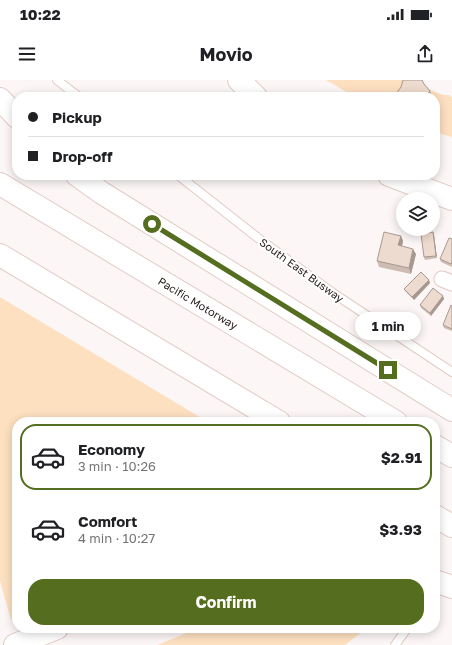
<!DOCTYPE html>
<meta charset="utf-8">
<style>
:root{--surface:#fff;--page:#f2f2f2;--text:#202124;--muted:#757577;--line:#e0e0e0;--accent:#546d1f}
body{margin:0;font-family:"Golos Text",sans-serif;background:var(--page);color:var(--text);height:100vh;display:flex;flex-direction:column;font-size:15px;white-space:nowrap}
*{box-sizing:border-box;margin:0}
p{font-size:13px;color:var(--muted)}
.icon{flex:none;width:22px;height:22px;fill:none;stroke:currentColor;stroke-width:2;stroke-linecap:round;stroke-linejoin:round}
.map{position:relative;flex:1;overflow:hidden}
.details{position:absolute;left:12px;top:337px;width:428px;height:216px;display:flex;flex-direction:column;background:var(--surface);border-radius:16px;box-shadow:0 2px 10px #0003}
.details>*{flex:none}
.guide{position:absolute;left:12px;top:12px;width:428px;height:88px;border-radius:16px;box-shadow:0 2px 10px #0003;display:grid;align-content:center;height:88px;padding:0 16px;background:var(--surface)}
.buttons{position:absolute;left:396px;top:112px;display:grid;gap:8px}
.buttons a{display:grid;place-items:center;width:44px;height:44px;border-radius:50%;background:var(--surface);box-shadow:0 2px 10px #0003;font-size:20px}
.end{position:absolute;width:18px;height:18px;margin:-9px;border:5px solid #546d1f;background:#fff;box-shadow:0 0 0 2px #fff}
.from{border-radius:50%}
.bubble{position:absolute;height:28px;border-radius:14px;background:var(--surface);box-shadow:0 2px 10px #0003;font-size:13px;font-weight:700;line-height:28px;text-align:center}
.guide b{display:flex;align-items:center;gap:14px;height:38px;font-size:15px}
.guide b+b{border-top:1px solid var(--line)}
.guide i{width:10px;height:10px;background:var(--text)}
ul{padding:7px 0 0;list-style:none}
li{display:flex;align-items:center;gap:12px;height:66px;margin:0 8px 6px;padding:0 8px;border:2px solid transparent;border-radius:16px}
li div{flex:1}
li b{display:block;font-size:15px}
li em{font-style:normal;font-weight:700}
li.active{border-color:var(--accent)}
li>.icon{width:36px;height:36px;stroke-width:1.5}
.primary-button{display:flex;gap:8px;margin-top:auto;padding:8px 16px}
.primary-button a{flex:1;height:46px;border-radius:16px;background:var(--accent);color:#fff;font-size:16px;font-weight:700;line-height:46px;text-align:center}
.status{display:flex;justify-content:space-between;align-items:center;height:28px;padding:0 20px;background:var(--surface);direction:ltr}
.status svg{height:11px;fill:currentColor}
header{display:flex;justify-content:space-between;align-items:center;height:52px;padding:0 16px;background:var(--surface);font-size:18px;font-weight:700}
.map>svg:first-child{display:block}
.green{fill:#fde0c0}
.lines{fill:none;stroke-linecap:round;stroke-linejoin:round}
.lane-casing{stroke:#e2cbc5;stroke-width:10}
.street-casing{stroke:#e2cbc5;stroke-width:17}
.secondary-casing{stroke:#e2cbc5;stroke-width:24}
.highway-casing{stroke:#e2cbc5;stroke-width:24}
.lane{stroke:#fff;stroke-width:8}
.street{stroke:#fff;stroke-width:15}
.secondary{stroke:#fff;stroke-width:22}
.highway{stroke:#fff;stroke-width:22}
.wall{fill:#cdbcb2}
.shaded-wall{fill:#a79991}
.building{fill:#eedbcf;stroke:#a79991}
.route{stroke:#546d1f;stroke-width:5}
.labels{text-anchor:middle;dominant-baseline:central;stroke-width:4;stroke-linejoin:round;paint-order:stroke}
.street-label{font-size:11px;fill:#2b2220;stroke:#fff}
</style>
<div class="status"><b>10:22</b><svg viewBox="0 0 49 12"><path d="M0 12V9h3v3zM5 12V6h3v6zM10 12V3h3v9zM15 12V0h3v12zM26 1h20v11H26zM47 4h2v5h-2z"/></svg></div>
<header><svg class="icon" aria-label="menu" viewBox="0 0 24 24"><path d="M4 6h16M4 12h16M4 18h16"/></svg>Movio<svg class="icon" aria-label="share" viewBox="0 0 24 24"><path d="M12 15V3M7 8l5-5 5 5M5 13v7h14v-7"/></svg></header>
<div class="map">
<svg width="452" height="565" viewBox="0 0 452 565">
<rect width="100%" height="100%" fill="#fcf7f6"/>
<g class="green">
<polygon points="326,0 412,0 400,17 355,17"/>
<polygon points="421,6 443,15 449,15 452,17 452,57 435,52 435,17 403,17"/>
<polygon points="0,217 208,342 17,342 17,537 11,540 0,501"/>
<polygon points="199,548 367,548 345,565 157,565"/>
</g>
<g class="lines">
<defs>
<g id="lane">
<polyline points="57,0 79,17"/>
<polyline points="178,95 258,158 333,213 452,292"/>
<polyline points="395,565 406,550"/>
</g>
<polyline id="street" points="442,199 452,203"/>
<g id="secondary">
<polyline points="239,0 256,17"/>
<polyline points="389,95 452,119"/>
</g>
<g id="highway">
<polyline points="0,19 17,37"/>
<polyline points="77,95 102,113 452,330"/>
<polyline points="0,104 396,342"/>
<polyline points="0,175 279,342"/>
<polyline points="435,366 452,376"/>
<polyline points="435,436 452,446"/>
<polyline points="435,501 452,507"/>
<polyline points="15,565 57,548"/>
</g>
</defs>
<use href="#lane" class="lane-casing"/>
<use href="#street" class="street-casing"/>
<use href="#secondary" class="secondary-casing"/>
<use href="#highway" class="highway-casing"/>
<use href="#lane" class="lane"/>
<use href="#street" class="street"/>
<use href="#secondary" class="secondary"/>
<use href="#highway" class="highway"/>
</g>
<g class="wall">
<polygon points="433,152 434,155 437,178 425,180 424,177"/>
<polygon points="401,156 403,161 402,166 416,174 411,194 379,187 377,181"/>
<polygon points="452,159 452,187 441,182 440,179"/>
<polygon points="429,200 430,203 414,220 405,211 404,209"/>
<polygon points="443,216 444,219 431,236 421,228 420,225"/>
<polygon points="452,226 452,251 444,248 443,245"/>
</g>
<g class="shaded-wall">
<polygon points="430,11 432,16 431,17 425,17"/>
<polygon points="433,152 434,155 437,178 436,176"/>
<polygon points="401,156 403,161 401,171 398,165"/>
<polygon points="413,169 416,174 411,194 409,188"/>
<polygon points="429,200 430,203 414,220 412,217"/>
<polygon points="443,216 444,219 431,236 430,233"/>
</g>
<g class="building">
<polygon points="403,0 422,0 424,4 430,11 425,17 400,17 396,14 401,7"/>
<polygon points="384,152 401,156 398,165 413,169 409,188 377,181"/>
<polygon points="433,152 436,176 424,177 421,154"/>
<polygon points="449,158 452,159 452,181 451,184 440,179"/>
<polygon points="421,192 429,200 412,217 404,209"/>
<polygon points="433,208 443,216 430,233 420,225"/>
<polygon points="451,225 452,226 452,249 443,245"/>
</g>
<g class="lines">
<polyline class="route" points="152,144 388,290"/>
</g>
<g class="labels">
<g class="street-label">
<text transform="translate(302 190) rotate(36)">South East Busway</text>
<text transform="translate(198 223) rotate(31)">Pacific Motorway</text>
</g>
</g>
</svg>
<div class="buttons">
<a><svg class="icon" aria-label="layers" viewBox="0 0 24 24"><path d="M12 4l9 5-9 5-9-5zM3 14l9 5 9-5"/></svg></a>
</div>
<i class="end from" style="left:152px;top:144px"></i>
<i class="end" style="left:388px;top:290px"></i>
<div class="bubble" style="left:355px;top:232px;width:66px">1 min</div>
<div class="guide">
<b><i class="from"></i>Pickup</b>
<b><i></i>Drop-off</b>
</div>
<section class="details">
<ul>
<li class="active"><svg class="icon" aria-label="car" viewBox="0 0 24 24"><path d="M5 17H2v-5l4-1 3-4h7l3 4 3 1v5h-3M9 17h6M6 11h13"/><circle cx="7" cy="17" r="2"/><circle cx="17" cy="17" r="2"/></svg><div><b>Economy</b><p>3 min · 10:26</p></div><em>$2.91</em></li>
<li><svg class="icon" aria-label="car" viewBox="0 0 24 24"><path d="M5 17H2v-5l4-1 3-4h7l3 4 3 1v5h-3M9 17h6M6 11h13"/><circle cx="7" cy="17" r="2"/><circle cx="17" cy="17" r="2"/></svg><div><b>Comfort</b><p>4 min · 10:27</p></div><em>$3.93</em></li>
</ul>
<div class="primary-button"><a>Confirm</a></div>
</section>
</div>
